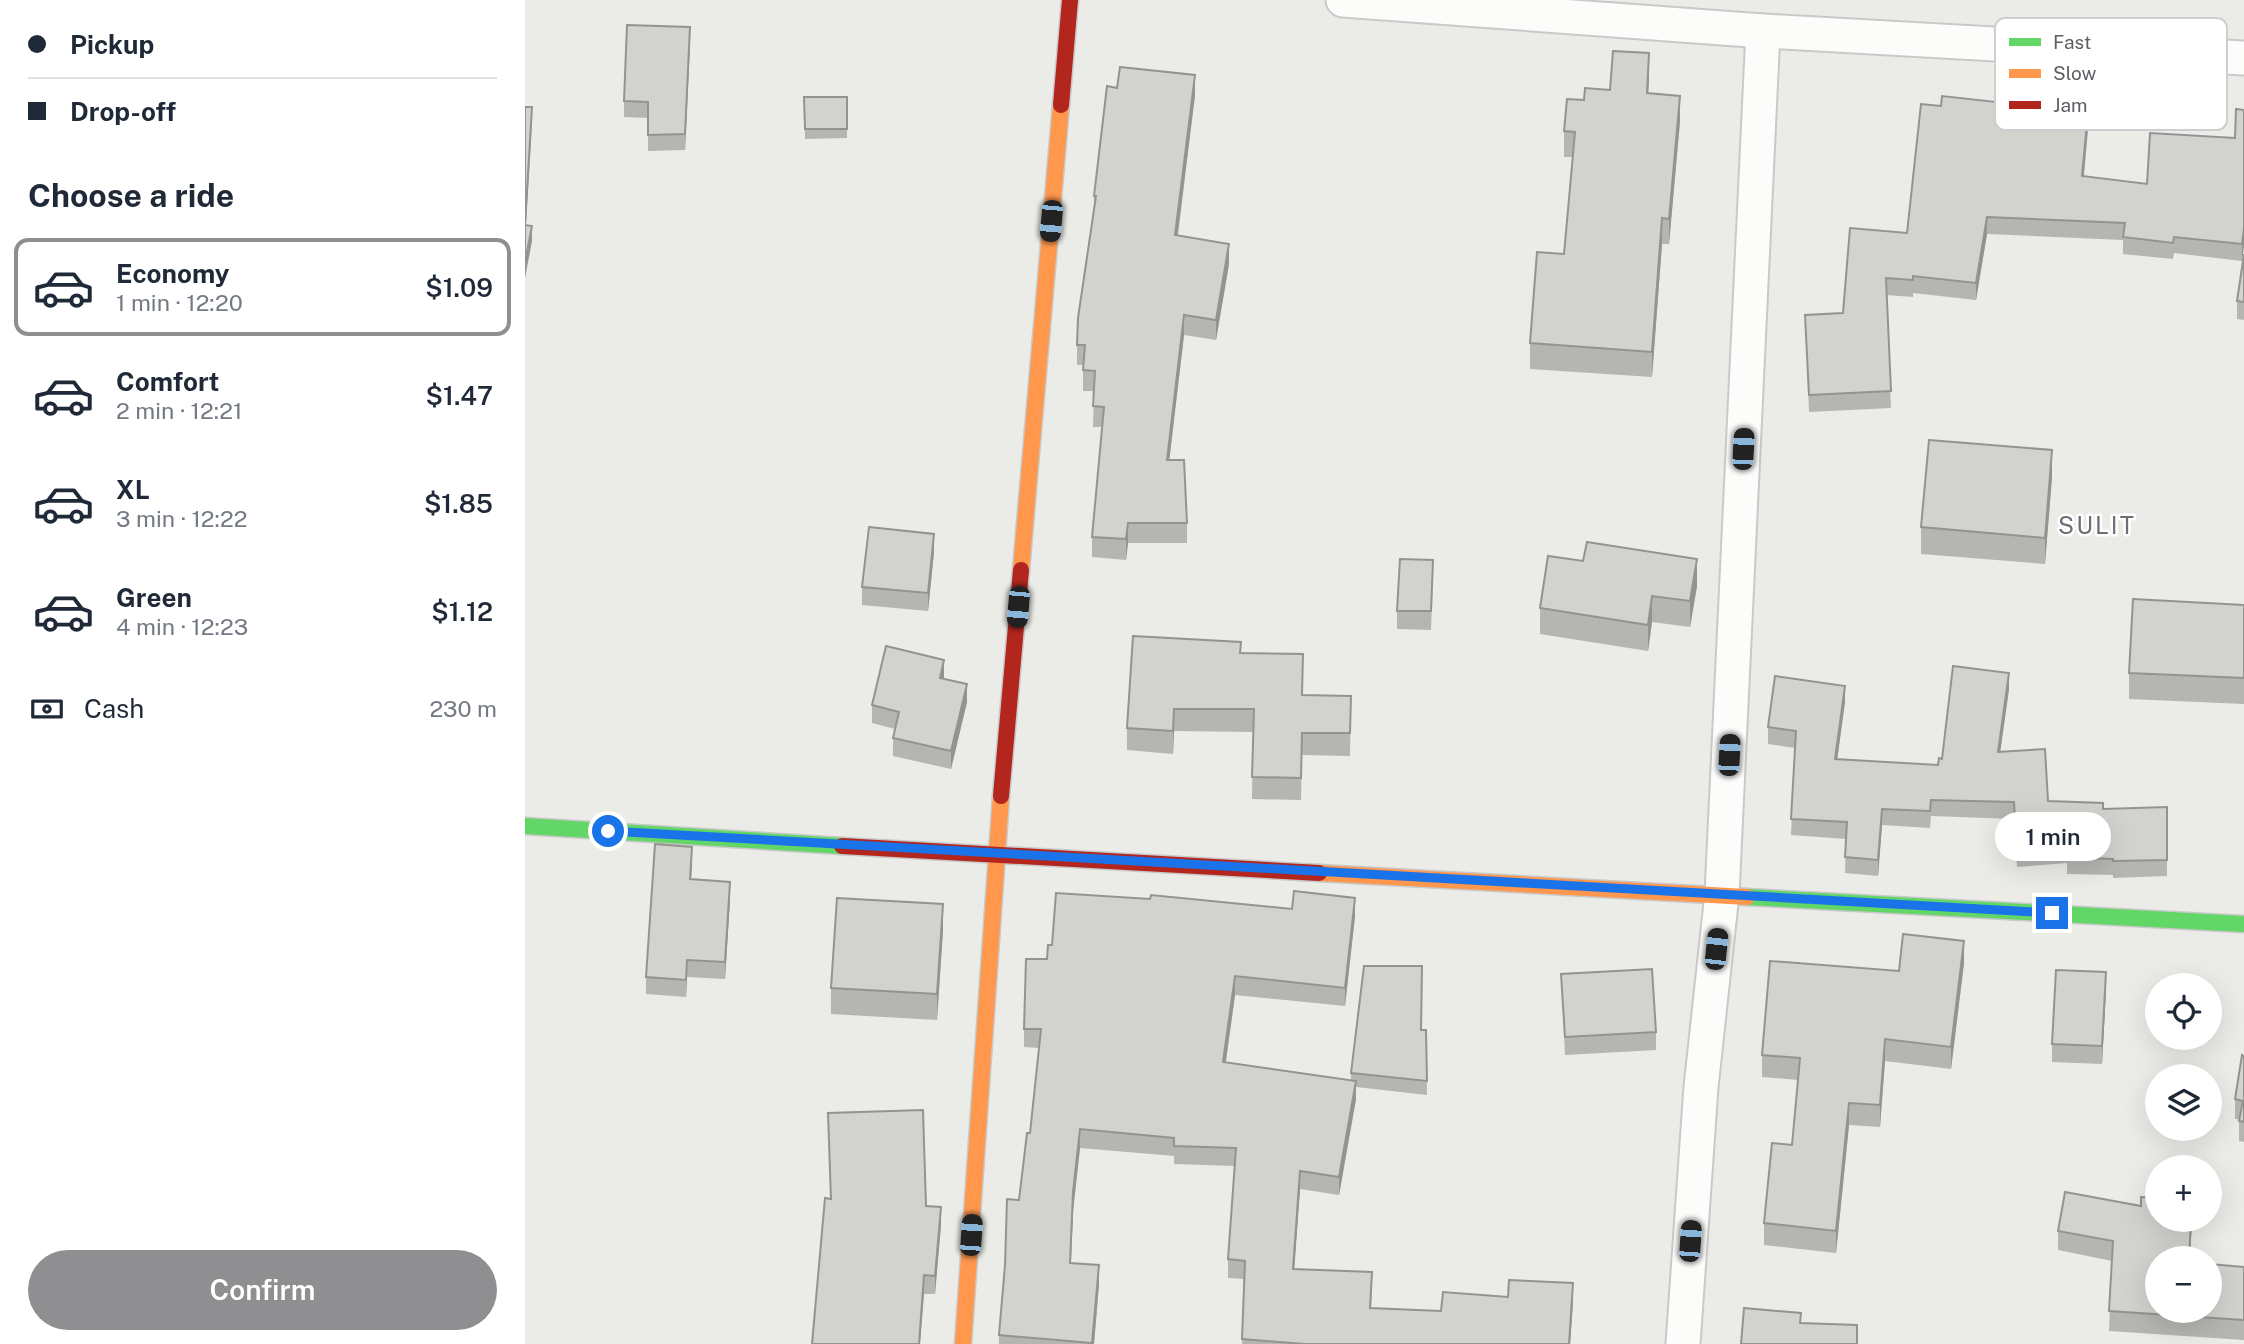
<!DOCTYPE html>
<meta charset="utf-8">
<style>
:root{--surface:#fff;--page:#f6f6f7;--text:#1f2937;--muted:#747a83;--line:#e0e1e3;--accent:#8f8f91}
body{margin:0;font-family:"Public Sans",sans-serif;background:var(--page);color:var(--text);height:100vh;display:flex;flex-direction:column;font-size:26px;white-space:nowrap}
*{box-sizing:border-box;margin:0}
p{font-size:23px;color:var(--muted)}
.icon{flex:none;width:38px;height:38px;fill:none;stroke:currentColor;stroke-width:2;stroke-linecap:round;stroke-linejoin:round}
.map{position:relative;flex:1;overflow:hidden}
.details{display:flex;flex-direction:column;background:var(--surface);width:525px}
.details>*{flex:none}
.banner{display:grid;align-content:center;height:154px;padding:0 28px;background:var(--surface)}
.fabs{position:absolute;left:1620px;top:973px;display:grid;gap:14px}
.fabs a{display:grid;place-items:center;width:77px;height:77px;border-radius:50%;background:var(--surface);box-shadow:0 7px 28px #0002;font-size:35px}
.end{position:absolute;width:32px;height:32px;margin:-16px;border:9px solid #1a73e8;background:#fff;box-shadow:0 0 0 4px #fff}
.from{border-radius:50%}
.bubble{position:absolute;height:49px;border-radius:24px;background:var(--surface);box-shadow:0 7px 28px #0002;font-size:23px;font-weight:600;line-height:49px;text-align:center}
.car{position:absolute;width:21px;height:42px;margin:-21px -10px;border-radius:9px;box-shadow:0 0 5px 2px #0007;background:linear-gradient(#222 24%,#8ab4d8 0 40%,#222 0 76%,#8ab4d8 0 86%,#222 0)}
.banner b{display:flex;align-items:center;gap:24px;height:66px;font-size:26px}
.banner b+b{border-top:2px solid var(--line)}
.banner i{width:18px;height:18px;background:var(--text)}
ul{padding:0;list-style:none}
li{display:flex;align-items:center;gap:21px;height:98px;margin:0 14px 10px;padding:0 14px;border:4px solid transparent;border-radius:14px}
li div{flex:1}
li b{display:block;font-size:26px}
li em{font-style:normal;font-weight:600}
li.selected{border-color:var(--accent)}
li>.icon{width:63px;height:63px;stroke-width:1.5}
h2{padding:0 28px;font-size:32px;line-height:84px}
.pay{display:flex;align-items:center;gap:18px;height:77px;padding:0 28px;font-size:26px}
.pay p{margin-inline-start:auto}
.button{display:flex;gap:14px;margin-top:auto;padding:14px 28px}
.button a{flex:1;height:80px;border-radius:42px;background:var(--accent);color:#fff;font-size:28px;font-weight:600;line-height:80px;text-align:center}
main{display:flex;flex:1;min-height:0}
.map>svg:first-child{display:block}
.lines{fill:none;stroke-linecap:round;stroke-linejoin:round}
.street-casing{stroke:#c9c9c9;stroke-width:37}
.fast-casing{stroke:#c9c9c9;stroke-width:19}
.slow-casing{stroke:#c9c9c9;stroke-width:19}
.jam-casing{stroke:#c9c9c9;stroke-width:19}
.street{stroke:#fcfcfb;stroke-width:33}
.fast{stroke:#63d668;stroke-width:16}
.slow{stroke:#ff974d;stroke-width:16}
.jam{stroke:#b3261e;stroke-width:16}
.wall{fill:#b5b5b2}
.shaded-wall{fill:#939391}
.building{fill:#d2d2cf;stroke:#939391;stroke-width:2}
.route{stroke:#1a73e8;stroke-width:9}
.labels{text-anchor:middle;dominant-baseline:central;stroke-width:5;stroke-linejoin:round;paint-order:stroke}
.quarter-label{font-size:24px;letter-spacing:2px;fill:#6e6f75;stroke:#fff}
.key{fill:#fff;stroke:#ceced0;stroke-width:2}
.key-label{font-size:19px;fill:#5d5d63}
</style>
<main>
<section class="details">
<div class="banner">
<b><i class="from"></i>Pickup</b>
<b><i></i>Drop-off</b>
</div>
<h2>Choose a ride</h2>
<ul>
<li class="selected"><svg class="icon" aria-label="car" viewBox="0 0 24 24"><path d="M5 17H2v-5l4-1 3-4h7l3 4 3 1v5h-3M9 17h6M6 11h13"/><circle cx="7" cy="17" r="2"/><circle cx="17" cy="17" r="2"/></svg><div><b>Economy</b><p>1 min · 12:20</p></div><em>$1.09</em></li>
<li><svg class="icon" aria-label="car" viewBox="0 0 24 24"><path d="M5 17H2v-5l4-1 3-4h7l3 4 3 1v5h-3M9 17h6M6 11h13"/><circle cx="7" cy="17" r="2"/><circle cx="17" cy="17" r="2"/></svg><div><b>Comfort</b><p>2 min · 12:21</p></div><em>$1.47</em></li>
<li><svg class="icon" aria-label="car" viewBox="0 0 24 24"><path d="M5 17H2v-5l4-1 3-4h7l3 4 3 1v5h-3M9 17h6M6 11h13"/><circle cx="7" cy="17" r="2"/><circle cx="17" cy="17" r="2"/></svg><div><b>XL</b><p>3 min · 12:22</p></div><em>$1.85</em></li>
<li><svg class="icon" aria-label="car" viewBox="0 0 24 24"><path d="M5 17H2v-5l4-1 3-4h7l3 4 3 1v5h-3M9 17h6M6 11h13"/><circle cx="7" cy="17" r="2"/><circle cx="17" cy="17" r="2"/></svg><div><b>Green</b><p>4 min · 12:23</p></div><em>$1.12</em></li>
</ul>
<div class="pay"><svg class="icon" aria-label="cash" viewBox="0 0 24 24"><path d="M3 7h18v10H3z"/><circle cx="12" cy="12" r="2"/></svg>Cash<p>230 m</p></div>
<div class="button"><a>Confirm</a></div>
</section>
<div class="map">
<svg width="1719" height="1344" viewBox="0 0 1719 1344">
<rect width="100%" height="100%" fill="#ebebe7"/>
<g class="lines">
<defs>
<g id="street">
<polyline points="818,0 1238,31 1719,58"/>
<polyline points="1158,1344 1176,1087 1197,894 1238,31"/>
</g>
<g id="fast">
<polyline points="0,826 317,846"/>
<polyline points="1222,897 1719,924"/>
</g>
<g id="slow">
<polyline points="496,570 536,105"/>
<polyline points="794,873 1222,897"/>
<polyline points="438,1344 476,796"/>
</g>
<g id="jam">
<polyline points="536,105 545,0"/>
<polyline points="476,796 496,570"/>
<polyline points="317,846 794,873"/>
</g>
</defs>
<use href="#street" class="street-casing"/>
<use href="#fast" class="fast-casing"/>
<use href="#slow" class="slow-casing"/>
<use href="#jam" class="jam-casing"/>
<use href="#street" class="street"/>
<use href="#fast" class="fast"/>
<use href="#slow" class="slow"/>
<use href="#jam" class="jam"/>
</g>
<g class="wall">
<polygon points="165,43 160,150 123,151 123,118 99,117 99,101"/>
<polygon points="1124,78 1123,93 1155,121 1144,244 1137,244 1127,377 1005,369 1005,343 1039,254 1048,157 1039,157 1039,131 1059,100 1085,90"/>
<polygon points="670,95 653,235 704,264 691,340 659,335 644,460 662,523 662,543 603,543 601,560 567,557 567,537 577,427 568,427 569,391 558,391 558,365 552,365 552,345 569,208 569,196"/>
<polygon points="1566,96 1559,176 1622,184 1710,138 1719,110 1719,245 1717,261 1649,253 1648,259 1598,254 1598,240 1462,234 1451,300 1388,293 1388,297 1361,295 1366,408 1284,412 1280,315 1318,313 1382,233 1416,106 1489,104"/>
<polygon points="279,97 322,97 322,138 280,139"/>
<polygon points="1719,254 1719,320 1712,319 1712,301"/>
<polygon points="1527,477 1520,564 1396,554 1396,527"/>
<polygon points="409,552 403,611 337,605 337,587"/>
<polygon points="1058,561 1172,586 1165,627 1127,622 1123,651 1015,634 1015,608"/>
<polygon points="908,578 906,630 872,629 872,611"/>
<polygon points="1719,605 1719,704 1604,699 1604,673"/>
<polygon points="716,653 778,695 826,696 825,756 777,755 776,800 727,799 728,732 649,731 648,754 602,750 602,728"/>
<polygon points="419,679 442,702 426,769 368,756 368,738 370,729 347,723 347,705"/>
<polygon points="1484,689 1475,751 1523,801 1578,809 1642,807 1642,876 1588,878 1588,875 1542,874 1542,863 1492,867 1489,819 1406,816 1405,828 1357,825 1353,876 1320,873 1321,839 1266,835 1270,748 1243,744 1243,727 1320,702 1312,760 1413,765 1417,759"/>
<polygon points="167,864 166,879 205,899 200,979 162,977 161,997 121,994 121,977"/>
<polygon points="830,916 820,1006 710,995 701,1062 826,1080 826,1073 896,1030 901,1030 902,1095 831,1087 831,1099 814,1195 775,1189 769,1269 847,1290 846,1308 916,1311 1048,1302 1045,1344 717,1344 719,1279 703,1278 703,1259 710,1166 649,1164 649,1156 555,1148 548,1211 546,1263 574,1284 569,1344 474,1344 474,1335 505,1133 514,1048 499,1047 499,1029 522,959"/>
<polygon points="418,930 412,1020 306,1014 306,988"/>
<polygon points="1439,963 1426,1069 1360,1061 1355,1127 1324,1125 1311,1253 1239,1245 1239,1223 1267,1145 1273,1080 1237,1077 1237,1055 1374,971"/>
<polygon points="1036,974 1131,1032 1131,1050 1040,1055"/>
<polygon points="1581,990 1577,1064 1527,1062 1527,1044"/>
<polygon points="1719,1056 1719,1142 1714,1141 1714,1119 1710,1119 1710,1099"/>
<polygon points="303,1113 401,1206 416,1225 410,1294 399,1294 306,1199"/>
<polygon points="1667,1220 1665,1258 1633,1258 1633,1311 1719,1267 1719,1340 1584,1331 1587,1261 1533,1250 1533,1231"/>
</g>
<g class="shaded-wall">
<polygon points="165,27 165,43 160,150 160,134"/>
<polygon points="1124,53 1124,78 1122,118 1122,93"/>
<polygon points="670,75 670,95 650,255 650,235"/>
<polygon points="1566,79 1566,96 1557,192 1557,176"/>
<polygon points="1155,96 1155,121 1144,244 1144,219"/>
<polygon points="7,107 7,122 0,240 0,225"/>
<polygon points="1462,217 1462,234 1451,300 1451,283"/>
<polygon points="1137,218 1137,244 1127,377 1127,352"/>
<polygon points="7,226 7,241 0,278 0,262"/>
<polygon points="1719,228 1719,245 1717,261 1717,244"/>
<polygon points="704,244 704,264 691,340 691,320"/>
<polygon points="659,315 659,335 642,480 642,460"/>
<polygon points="1527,450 1527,477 1520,564 1520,538"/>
<polygon points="603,523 603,543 601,560 601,539"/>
<polygon points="409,534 409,552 403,611 403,593"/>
<polygon points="1172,559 1172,586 1165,627 1165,601"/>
<polygon points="1127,596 1127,622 1123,651 1123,625"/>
<polygon points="419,660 419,678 415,678"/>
<polygon points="1484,673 1484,689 1473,768 1473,752"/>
<polygon points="442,684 442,702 426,769 426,751"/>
<polygon points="1320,686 1320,702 1310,776 1310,759"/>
<polygon points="649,709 649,731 648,754 648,731"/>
<polygon points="1357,809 1357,825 1353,876 1353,860"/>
<polygon points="167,847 167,864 165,896 165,879"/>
<polygon points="205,882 205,899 200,979 200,962"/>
<polygon points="830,898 830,916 820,1006 820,988"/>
<polygon points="418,904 418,930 412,1020 412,994"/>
<polygon points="1439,941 1439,963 1426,1069 1426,1047"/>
<polygon points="162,960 162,977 161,997 161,980"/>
<polygon points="1581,972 1581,990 1577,1064 1577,1046"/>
<polygon points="710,976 710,995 698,1080 698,1062"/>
<polygon points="1360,1039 1360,1061 1355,1127 1355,1105"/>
<polygon points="831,1081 831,1099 814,1195 814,1177"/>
<polygon points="1324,1103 1324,1125 1311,1253 1311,1231"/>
<polygon points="555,1129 555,1148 548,1211 545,1281 548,1192"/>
<polygon points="775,1171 775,1189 768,1287 768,1269"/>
<polygon points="416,1207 416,1225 410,1294 410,1276"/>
<polygon points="1666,1220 1667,1220 1665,1258 1664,1258"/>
<polygon points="574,1265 574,1284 569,1344 567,1344"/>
<polygon points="399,1275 399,1294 395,1344 394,1344"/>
<polygon points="1048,1283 1048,1302 1045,1344 1044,1344"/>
</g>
<g class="building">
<polygon points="102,25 165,27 160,134 123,135 123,102 99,101"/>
<polygon points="1088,51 1124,53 1122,93 1155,96 1144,219 1137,218 1127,352 1005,343 1012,252 1039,254 1050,132 1039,131 1042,99 1059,100 1060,88 1085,90"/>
<polygon points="595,67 670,75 650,235 704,244 691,320 659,315 642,460 659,460 662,523 603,523 601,539 567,537 579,407 568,406 570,371 558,370 560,345 552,345 553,318 571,196 569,196 582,86 592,88"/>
<polygon points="1492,72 1566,79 1557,176 1622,184 1625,133 1710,138 1711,109 1719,110 1719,228 1717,244 1649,237 1648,243 1598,237 1600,223 1462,217 1451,283 1388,276 1388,280 1361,278 1366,391 1284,395 1280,315 1318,313 1325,228 1382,233 1396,104 1416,106 1417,96 1489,104"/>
<polygon points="279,97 322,97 322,129 280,129"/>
<polygon points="0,107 7,107 0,225 7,226 0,262"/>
<polygon points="1719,254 1719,302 1712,301"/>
<polygon points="1404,440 1527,450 1520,538 1396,527"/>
<polygon points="344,527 409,534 403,593 337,587"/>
<polygon points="1062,542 1172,559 1165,601 1127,596 1123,625 1015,608 1023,556 1058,561"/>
<polygon points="875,559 908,560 906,611 872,611"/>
<polygon points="1608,599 1719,605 1719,678 1604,673"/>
<polygon points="608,636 716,642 715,653 778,654 777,695 826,696 825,733 777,733 776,778 727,777 729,709 649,709 648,731 602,728"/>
<polygon points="361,646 419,660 415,678 442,684 426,751 368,738 374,712 347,705"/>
<polygon points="1428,666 1484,673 1473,752 1520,749 1523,801 1578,803 1578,809 1642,807 1642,860 1588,861 1588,859 1542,857 1542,847 1492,851 1489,802 1406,800 1405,811 1357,809 1353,860 1320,857 1322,822 1266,819 1271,731 1243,727 1250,676 1320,686 1310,759 1413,765 1414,758 1417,759"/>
<polygon points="130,844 167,847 165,879 205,882 200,962 162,960 161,980 121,977"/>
<polygon points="769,891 830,898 820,988 710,976 698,1062 831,1081 814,1177 775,1171 768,1269 847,1272 845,1308 916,1311 918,1292 983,1297 984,1280 1048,1283 1044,1344 780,1344 717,1339 720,1261 703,1259 711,1148 649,1146 649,1138 555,1129 548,1192 545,1263 574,1265 567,1343 474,1335 480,1265 482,1199 494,1200 502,1133 505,1133 516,1029 499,1029 501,959 522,959 523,945 527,945 531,893 625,899 626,895 767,909"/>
<polygon points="312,898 418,904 412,994 306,988"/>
<polygon points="1378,934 1439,941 1426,1047 1360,1039 1355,1105 1324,1103 1311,1231 1239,1223 1247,1143 1267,1145 1275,1058 1237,1055 1245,961 1374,971"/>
<polygon points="839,966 897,966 896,1030 901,1030 902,1081 826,1073"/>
<polygon points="1127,969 1131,1032 1040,1037 1036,974"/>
<polygon points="1531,970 1581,972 1577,1046 1527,1044"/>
<polygon points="1717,1055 1719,1056 1719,1122 1714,1121 1718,1101 1710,1099"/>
<polygon points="398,1110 401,1206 416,1207 410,1276 399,1275 394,1344 287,1344 300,1198 306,1199 303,1113"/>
<polygon points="1540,1192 1616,1206 1616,1197 1633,1198 1633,1220 1666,1220 1664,1258 1633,1258 1633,1311 1685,1311 1685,1264 1719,1267 1719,1320 1584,1311 1588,1241 1533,1231"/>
<polygon points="1219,1308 1276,1313 1275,1323 1332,1325 1332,1344 1216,1344"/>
</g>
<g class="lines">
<polyline class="route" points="83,831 1527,913"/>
</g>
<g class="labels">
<g class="quarter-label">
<text x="1572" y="525">SULIT</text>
</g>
</g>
<rect x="1470" y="18" width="232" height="112" rx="10" class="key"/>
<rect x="1484" y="38" width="32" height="8" fill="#63d668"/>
<rect x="1484" y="69" width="32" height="9" fill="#ff974d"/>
<rect x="1484" y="101" width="32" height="8" fill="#b3261e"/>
<g class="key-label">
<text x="1528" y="49">Fast</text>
<text x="1528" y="80">Slow</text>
<text x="1528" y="112">Jam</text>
</g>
</svg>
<div class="fabs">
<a><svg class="icon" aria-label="locate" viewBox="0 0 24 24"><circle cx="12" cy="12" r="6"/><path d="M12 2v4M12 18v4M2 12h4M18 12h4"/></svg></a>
<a><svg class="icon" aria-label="layers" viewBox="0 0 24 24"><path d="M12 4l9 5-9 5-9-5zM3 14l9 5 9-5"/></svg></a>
<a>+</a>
<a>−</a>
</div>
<i class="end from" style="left:83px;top:831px"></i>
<i class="end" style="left:1527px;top:913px"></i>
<div class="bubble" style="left:1470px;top:812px;width:116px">1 min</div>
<i class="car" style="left:526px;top:221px;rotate:185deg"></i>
<i class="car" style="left:1218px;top:449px;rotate:3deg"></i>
<i class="car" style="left:493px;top:607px;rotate:185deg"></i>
<i class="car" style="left:1204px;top:755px;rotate:3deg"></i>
<i class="car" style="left:1191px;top:949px;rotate:6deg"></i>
<i class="car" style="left:446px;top:1235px;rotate:4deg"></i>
<i class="car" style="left:1165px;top:1241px;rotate:4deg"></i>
</div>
</main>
